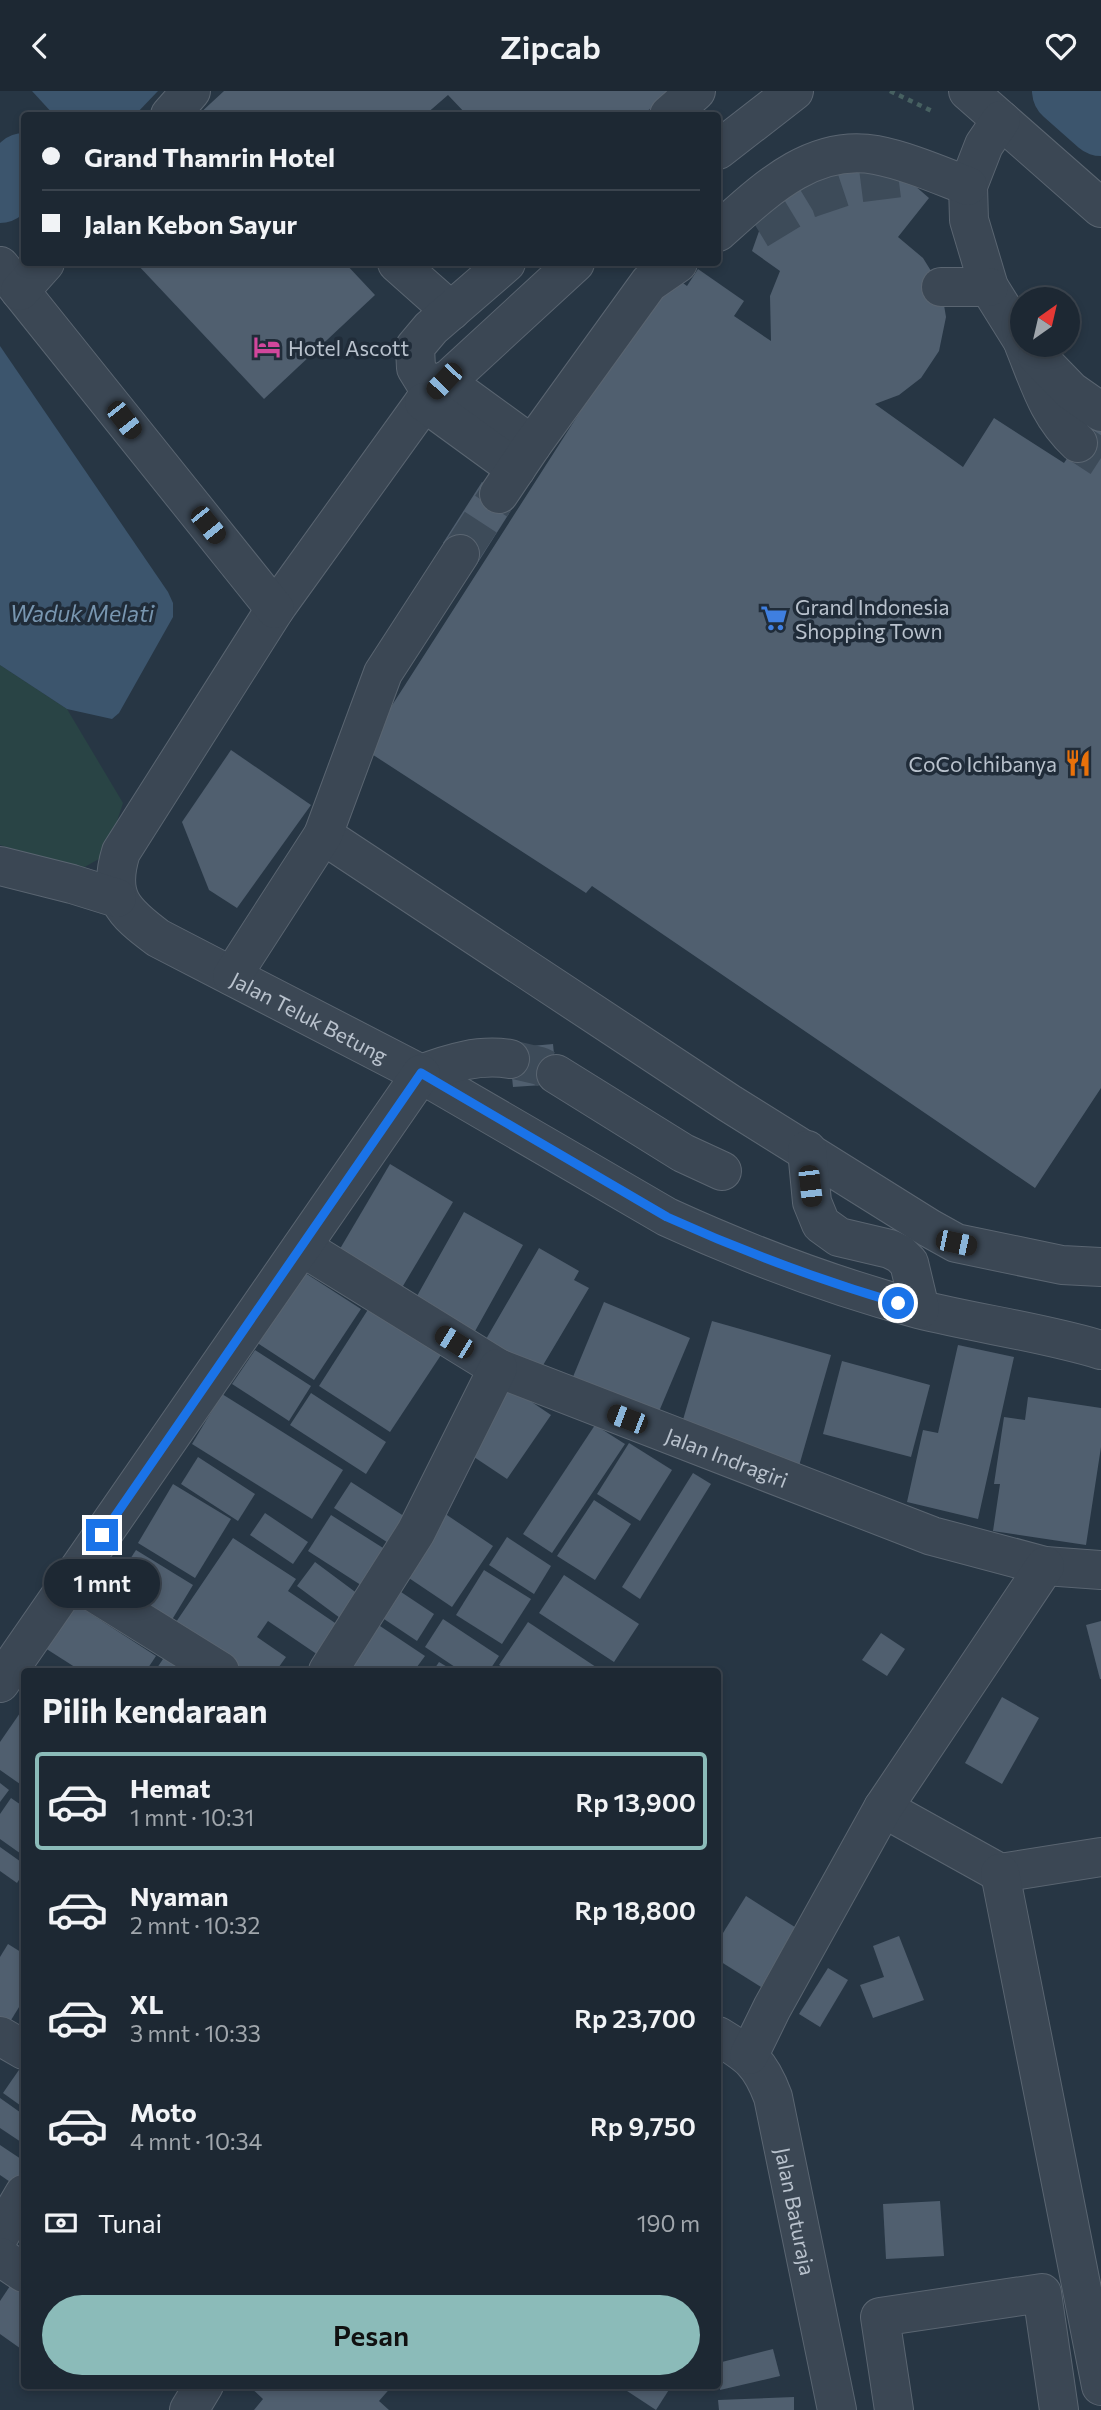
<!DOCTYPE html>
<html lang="id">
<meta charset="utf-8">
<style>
:root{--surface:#1d2833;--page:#25303b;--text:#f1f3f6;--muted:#a0a6ac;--line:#3b444e;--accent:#8bbbb9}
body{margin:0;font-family:Commissioner,sans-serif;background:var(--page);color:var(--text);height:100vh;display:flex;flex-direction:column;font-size:26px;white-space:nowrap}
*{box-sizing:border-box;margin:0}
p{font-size:23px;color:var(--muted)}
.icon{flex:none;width:38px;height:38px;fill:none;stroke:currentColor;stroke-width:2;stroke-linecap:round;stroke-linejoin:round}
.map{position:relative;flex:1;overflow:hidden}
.sheet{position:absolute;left:21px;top:1577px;width:700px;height:721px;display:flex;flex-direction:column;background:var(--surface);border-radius:7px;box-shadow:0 4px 10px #0003,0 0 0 2px var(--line)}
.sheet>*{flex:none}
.hud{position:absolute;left:21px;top:21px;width:700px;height:154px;border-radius:7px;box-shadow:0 4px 10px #0003,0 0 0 2px var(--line);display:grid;align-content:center;height:154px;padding:0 21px;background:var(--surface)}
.needle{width:46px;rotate:34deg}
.controls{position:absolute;left:1010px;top:196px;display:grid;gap:14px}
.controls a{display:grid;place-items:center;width:70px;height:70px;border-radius:50%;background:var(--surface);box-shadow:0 4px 10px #0003,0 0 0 2px var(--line);font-size:35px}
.end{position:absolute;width:32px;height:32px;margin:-16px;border:9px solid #1a73e8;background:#fff;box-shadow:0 0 0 4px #fff}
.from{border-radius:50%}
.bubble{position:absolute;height:49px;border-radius:24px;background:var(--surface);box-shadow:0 4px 10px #0003,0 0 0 2px var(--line);font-size:23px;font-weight:600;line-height:49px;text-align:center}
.car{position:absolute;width:21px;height:42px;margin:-21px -10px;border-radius:9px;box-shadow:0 0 5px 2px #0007;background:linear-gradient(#222 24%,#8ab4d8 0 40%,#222 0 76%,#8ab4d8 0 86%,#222 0)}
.hud b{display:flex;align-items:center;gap:24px;height:66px;font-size:26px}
.hud b+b{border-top:2px solid var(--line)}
.hud i{width:18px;height:18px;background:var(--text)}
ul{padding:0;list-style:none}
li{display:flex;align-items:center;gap:21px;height:98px;margin:0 14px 10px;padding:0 7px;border:4px solid transparent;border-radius:7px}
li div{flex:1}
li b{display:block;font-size:26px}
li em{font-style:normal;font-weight:600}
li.current{border-color:var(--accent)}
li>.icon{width:63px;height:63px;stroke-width:1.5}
h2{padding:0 21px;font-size:32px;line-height:84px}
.pay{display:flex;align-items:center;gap:18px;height:77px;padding:0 21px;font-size:26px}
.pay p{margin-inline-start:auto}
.action{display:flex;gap:14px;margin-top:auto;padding:14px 21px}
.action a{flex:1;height:80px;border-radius:42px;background:var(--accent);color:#111;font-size:28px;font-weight:600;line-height:80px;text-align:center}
header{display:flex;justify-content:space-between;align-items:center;height:91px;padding:0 21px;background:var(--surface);font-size:32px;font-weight:600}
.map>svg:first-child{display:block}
.green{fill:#294445}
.water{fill:#3c556d}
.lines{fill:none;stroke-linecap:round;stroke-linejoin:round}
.river{stroke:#3c556d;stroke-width:68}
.building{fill:#505f6f}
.minor-tunnel{stroke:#3d4b59;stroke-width:38;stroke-dasharray:38 19;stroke-linecap:butt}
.minor-casing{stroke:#5a6571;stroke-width:40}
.path{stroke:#476161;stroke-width:4.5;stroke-dasharray:5 5;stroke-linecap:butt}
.minor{stroke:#3b4754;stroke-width:38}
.route{stroke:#1a73e8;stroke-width:9}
.labels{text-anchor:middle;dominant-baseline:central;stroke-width:7;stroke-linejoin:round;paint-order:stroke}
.poi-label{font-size:21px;fill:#b9c2cd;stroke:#202c39;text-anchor:start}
.street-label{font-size:21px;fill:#b9c2cd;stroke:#202c39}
.water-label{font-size:23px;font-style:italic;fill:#7896b0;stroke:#202c39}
</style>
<header><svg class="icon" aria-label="back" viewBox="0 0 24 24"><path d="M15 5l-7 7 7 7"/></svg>Zipcab<svg class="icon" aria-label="heart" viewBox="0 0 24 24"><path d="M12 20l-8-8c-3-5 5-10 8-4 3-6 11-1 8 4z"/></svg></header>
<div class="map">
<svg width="1101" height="2319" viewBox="0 0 1101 2319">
<rect width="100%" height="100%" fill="#273644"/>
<polygon class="green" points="0,574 67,618 123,712 106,764 81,778 0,754"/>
<g class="water">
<polygon points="32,0 158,0 135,24 54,24"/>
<polygon points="0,255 168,501 173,512 173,526 119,622 112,628 67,618 0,574"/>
</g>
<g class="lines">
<g class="river">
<polyline points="1066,0 1101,31"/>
<polyline points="0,98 24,76"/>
</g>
</g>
<g class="building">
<polygon points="224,0 670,0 643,24 467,24 448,4 425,24 198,24"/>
<polygon points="860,75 914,94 929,107 898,146 923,167 941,196 946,226 939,260 921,287 899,304 875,313 963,376 994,327 1064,372 1095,326 1101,330 1101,997 1035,1097 592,795 586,802 364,658 669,182 687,195 698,178 744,210 734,225 771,250 770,205 780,180 752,160 763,129 771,116 793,95"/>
<polygon points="136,172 345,172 375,204 264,308"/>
<polygon points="482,391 515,413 477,473 443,452"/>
<polygon points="231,659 311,714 237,817 209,799 182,731"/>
<polygon points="553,953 557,993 513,996 509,957"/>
<polygon points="390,1073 453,1111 397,1205 334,1168"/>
<polygon points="464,1121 523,1154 469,1251 434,1231 441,1219 417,1205"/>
<polygon points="539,1157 579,1180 574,1189 589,1197 536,1286 482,1255"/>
<polygon points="299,1178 361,1218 314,1289 253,1249"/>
<polygon points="604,1211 690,1247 655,1330 570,1293"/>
<polygon points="369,1217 441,1264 390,1341 319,1295"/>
<polygon points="712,1230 831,1264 799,1375 680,1339"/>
<polygon points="958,1254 1014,1266 978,1428 907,1411 923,1339 938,1342"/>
<polygon points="255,1259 311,1295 289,1330 232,1293"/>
<polygon points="842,1270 930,1294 911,1366 823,1343"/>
<polygon points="502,1291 551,1324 507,1388 459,1356"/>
<polygon points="311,1302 386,1351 366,1383 290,1334"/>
<polygon points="222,1303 343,1379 312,1428 192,1353"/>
<polygon points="1028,1306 1101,1317 1101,1356 1086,1454 993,1440 1000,1393 994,1393 1004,1326 1025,1329"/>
<polygon points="595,1334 625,1353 552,1462 523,1443"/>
<polygon points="629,1352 672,1379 640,1430 597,1403"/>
<polygon points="198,1366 255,1403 238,1430 181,1393"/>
<polygon points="693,1382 711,1393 640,1508 622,1496"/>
<polygon points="351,1391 407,1427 390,1453 334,1417"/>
<polygon points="173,1393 231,1428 195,1487 138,1452"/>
<polygon points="594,1409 631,1433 595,1489 557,1465"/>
<polygon points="438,1418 493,1455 452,1516 397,1479"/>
<polygon points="265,1422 308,1451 293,1473 250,1444"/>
<polygon points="331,1424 391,1462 367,1498 308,1460"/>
<polygon points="507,1446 551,1475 534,1503 489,1474"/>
<polygon points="233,1447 296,1488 288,1500 344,1538 324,1568 268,1530 257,1546 286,1566 276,1580 243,1580 174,1534"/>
<polygon points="136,1459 193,1494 170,1532 112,1496"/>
<polygon points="315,1471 362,1506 344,1530 297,1495"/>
<polygon points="484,1479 531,1508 502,1553 456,1524"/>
<polygon points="564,1484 639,1533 614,1571 539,1522"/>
<polygon points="389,1493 434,1523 417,1550 372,1520"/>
<polygon points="74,1512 156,1565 146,1580 81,1580 45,1557"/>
<polygon points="368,1527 425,1565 414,1580 350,1580"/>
<polygon points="443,1528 499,1565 489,1580 461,1580 425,1556"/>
<polygon points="1101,1530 1101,1588 1100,1588 1086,1534"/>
<polygon points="528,1531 596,1576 593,1580 509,1580 499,1574"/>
<polygon points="881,1542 905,1558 887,1585 862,1569"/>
<polygon points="167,1562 194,1580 155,1580"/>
<polygon points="439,1571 454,1580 433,1580"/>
<polygon points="1002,1606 1039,1627 1002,1693 965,1672"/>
<polygon points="20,1622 24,1625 24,1687 20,1693 0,1679 0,1651"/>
<polygon points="0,1692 9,1699 0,1711"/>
<polygon points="11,1707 24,1716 24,1765 0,1748 0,1723"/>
<polygon points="0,1756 24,1773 24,1781 17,1792 0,1780"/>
<polygon points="746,1805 798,1838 761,1896 718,1869 718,1850"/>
<polygon points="899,1845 924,1909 873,1927 860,1894 884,1886 873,1855"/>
<polygon points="8,1853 24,1863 24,1908 8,1934 0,1929 0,1866"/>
<polygon points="828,1877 848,1889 820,1936 799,1923"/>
<polygon points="23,1973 24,1974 24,2017 3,2002"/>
<polygon points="0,2007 24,2024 24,2053 0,2037"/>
<polygon points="0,2054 24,2070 24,2078 16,2095 0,2084"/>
<polygon points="940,2110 944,2165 886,2168 883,2113"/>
<polygon points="20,2180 24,2183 24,2260 0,2243 0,2210"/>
<polygon points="773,2258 780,2285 720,2299 718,2272"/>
<polygon points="248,2294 271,2294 273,2296 275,2294 393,2294 379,2310 389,2319 254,2319 263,2308"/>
<polygon points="622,2294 672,2294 656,2319 621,2296"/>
<polygon points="794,2306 794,2319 719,2319 718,2309"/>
</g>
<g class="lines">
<g class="minor-tunnel">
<polyline points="758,139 809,108 854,93 901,87"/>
<polyline points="1078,352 1101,367"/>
<polyline points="460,463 499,403"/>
<polyline points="510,968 540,975 556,983"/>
</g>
<defs>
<g id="minor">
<polyline points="968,0 1101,117"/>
<polyline points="170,24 191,0"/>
<polyline points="669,24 696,0"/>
<polyline points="1001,29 984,54 968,95 969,129 989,196 1022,249"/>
<polyline points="718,59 794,0"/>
<path d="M 718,141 C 762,102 811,52 876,64 C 907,70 939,84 968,95"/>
<polyline points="397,172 451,220"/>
<path id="s1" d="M 575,172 L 424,311 L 275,518 L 121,761 C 107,806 123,821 158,847 L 421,983 L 667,1126 C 748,1163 832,1195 918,1218 C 978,1233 1042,1241 1101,1259"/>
<polyline points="0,175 275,518"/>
<polyline points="941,196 989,196"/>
<polyline points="20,200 45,172"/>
<path d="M 1024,254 C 1039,291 1048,324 1078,352"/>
<polyline points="1037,265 1071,300 1101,321"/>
<polyline points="444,290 532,354"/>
<polyline points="432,303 416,277 415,256 431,237 506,172"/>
<polyline points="424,311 516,378"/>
<polyline points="499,403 532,354 649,192 678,172"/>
<polyline points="323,744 729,1012 929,1137 956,1152 1062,1174 1101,1176"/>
<polyline points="0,775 72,793 117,807"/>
<polyline points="232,885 323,744 383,582 460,463"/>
<path d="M 421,983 C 450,972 479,963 510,968"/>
<polyline points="556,983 683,1062 722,1080"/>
<polyline points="807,1059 812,1111 821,1133 839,1146 890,1158 900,1163 909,1172 920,1218"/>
<path id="s2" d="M 302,1156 L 498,1277 L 932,1445 L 1045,1475 L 1101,1479"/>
<polyline points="72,1488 220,1580"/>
<polyline points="328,1580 416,1441 498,1277"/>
<polyline points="0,1592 421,983"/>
<polyline points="883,1717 1000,1782 1101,1766"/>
<polyline points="1000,1782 1101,2295"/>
<polyline points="0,1945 24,1959"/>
<path id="s3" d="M 718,1945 C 749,1964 760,1971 773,2006 L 837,2319"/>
<polyline points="749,1964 772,1917 883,1717 1045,1475"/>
<polyline points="0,2144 24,2103"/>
<polyline points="0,2166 24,2182"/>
<polyline points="189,2319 204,2294"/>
<polyline points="894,2319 880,2226 1042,2202 1059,2319"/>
</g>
</defs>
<use href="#minor" class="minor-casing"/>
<polyline class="path" points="890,0 934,21"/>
<use href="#minor" class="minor"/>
</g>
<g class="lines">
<path class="route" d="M 102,1444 L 421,982 L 667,1126 C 742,1160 819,1189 898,1212"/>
</g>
<defs>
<symbol id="hotel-bare" viewBox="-9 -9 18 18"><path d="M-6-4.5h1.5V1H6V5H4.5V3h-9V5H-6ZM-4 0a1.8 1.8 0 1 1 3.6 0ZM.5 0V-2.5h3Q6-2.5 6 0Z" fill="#d1479c" stroke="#202c39" stroke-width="2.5" paint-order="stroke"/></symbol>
<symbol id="supermarket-bare" viewBox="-9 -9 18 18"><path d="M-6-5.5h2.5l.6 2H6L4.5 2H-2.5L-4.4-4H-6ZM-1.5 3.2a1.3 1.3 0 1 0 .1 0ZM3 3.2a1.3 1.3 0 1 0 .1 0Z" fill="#3f7fe0" stroke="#202c39" stroke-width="2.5" paint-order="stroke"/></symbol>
<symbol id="restaurant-bare" viewBox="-9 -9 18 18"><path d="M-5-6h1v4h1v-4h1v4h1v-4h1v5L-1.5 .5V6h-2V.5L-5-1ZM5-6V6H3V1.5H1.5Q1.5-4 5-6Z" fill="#e8710a" stroke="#202c39" stroke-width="2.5" paint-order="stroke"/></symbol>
</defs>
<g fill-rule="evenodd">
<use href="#hotel-bare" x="248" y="237" width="38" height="38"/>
<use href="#supermarket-bare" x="755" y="508" width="38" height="38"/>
<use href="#restaurant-bare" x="1059" y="653" width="38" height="38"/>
</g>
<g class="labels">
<g class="poi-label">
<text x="288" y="256">Hotel Ascott</text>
<text x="795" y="515">Grand Indonesia<tspan x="795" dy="24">Shopping Town</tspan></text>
<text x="1057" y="672" text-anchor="end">CoCo Ichibanya</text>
</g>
<g class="street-label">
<text stroke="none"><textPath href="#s1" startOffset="1022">Jalan Teluk Betung</textPath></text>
<text stroke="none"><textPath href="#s2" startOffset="476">Jalan Indragiri</textPath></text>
<text stroke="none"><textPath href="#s3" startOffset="201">Jalan Baturaja</textPath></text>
</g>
<g class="water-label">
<text x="82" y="522">Waduk Melati</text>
</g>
</g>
</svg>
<div class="controls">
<a><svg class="needle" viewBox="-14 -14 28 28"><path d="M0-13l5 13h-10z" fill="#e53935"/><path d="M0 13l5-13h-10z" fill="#a0a6ac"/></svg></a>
</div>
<i class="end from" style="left:898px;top:1212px"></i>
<i class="end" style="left:102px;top:1444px"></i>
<div class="bubble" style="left:44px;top:1468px;width:116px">1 mnt</div>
<i class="car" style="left:444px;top:290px;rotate:224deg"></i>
<i class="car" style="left:124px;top:329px;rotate:142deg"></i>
<i class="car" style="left:208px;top:434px;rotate:141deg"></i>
<i class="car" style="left:810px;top:1095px;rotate:173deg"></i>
<i class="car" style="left:956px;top:1152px;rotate:102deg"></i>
<i class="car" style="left:454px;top:1251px;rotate:302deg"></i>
<i class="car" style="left:627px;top:1328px;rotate:291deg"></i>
<div class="hud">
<b><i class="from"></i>Grand Thamrin Hotel</b>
<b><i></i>Jalan Kebon Sayur</b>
</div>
<section class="sheet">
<h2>Pilih kendaraan</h2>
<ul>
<li class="current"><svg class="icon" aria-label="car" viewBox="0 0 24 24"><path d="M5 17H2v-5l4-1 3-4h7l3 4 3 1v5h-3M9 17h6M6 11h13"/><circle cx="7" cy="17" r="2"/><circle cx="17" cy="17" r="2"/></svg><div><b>Hemat</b><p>1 mnt · 10:31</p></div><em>Rp 13,900</em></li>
<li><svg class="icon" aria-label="car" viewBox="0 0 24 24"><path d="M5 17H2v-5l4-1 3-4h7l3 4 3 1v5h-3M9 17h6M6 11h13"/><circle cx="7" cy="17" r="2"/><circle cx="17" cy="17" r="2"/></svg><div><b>Nyaman</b><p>2 mnt · 10:32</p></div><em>Rp 18,800</em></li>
<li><svg class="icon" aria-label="car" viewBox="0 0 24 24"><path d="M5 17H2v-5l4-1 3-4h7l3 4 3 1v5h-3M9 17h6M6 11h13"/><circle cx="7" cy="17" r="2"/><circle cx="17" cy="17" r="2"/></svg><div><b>XL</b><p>3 mnt · 10:33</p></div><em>Rp 23,700</em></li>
<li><svg class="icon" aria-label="car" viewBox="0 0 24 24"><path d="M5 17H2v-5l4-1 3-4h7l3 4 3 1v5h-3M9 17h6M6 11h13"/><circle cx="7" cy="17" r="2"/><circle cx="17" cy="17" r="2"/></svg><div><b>Moto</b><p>4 mnt · 10:34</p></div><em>Rp 9,750</em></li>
</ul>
<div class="pay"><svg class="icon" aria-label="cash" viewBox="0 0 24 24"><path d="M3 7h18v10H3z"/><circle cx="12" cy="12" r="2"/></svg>Tunai<p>190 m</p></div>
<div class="action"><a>Pesan</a></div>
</section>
</div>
